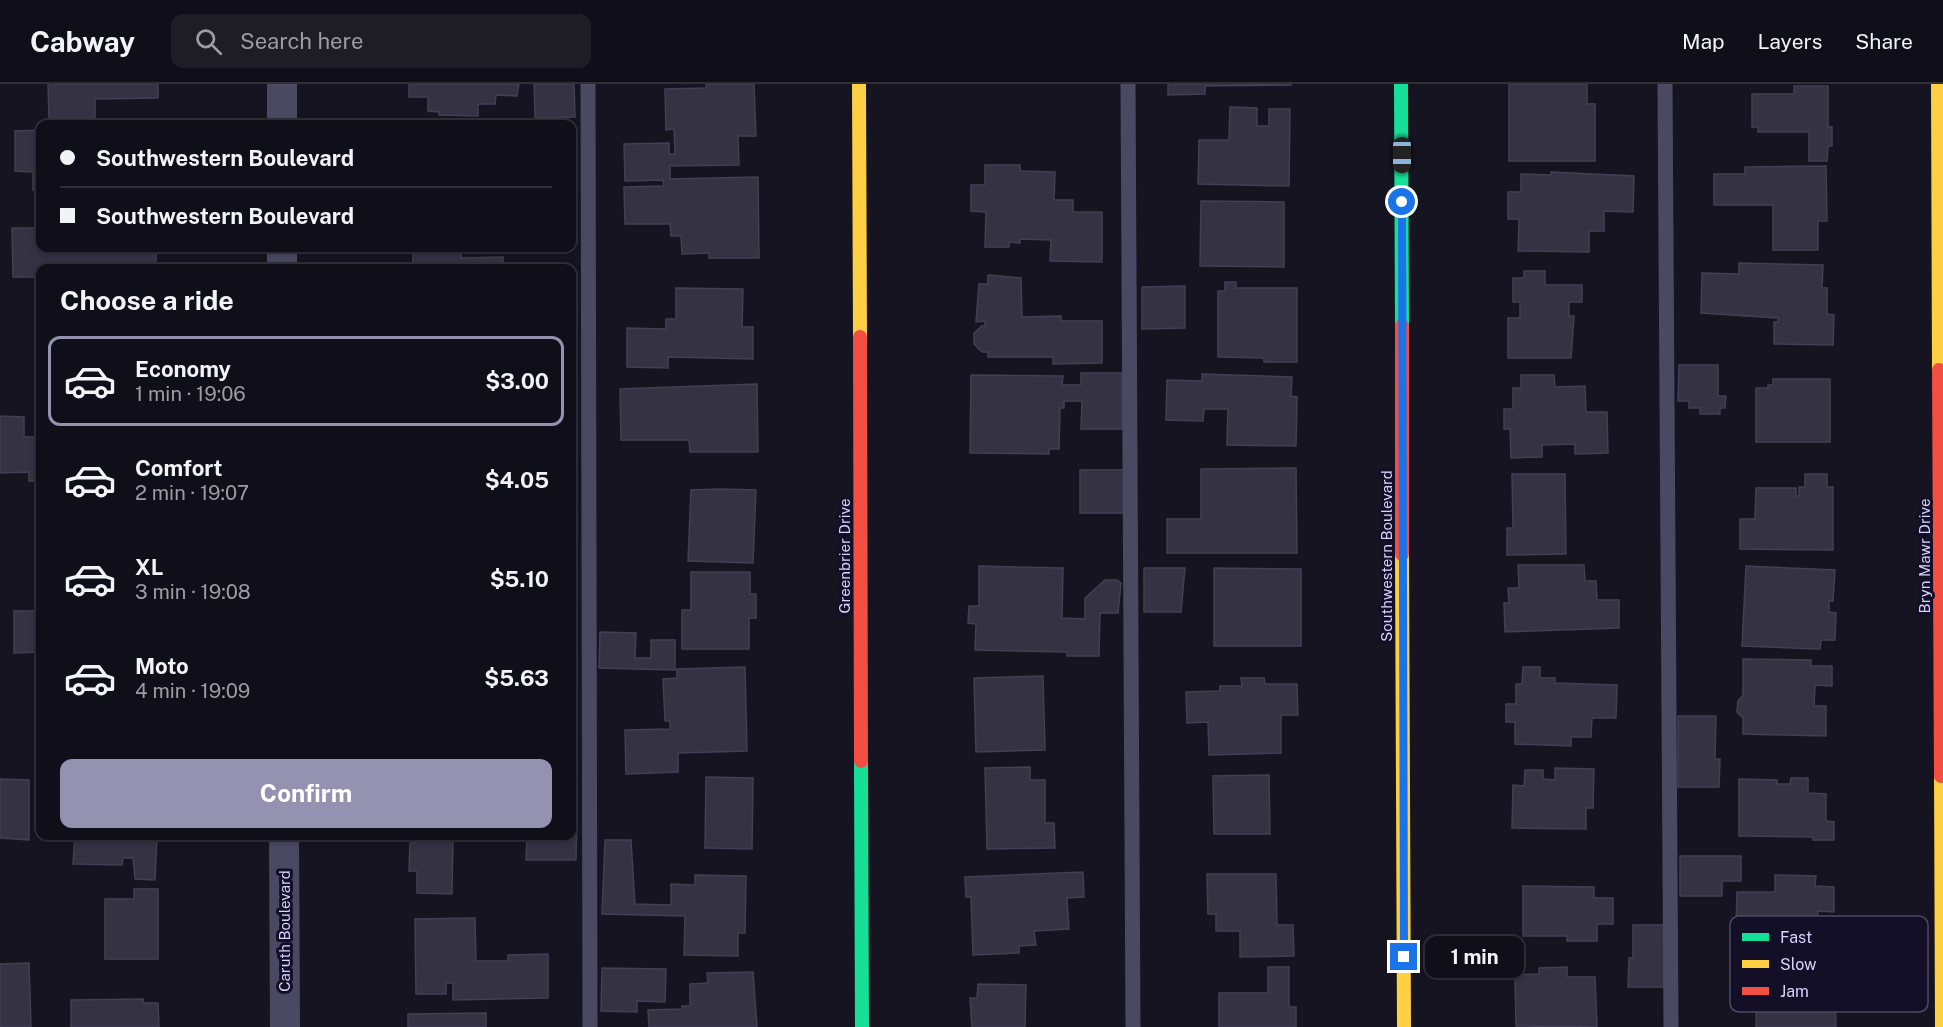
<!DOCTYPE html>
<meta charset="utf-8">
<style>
:root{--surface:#100f19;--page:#1e1d26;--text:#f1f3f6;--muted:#9c9ca2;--line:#302f38;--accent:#9591b1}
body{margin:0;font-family:"Public Sans",sans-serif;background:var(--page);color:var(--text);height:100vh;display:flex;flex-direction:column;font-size:22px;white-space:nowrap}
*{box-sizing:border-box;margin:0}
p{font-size:20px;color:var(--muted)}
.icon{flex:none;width:33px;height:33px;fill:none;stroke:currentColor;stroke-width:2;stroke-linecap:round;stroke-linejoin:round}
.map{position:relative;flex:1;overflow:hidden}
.side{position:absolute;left:36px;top:180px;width:540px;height:576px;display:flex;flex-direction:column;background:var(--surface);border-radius:12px;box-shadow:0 3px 9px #0003,0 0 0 2px var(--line)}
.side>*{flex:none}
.guide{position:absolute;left:36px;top:36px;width:540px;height:132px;border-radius:12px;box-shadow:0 3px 9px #0003,0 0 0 2px var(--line);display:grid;align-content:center;height:132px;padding:0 24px;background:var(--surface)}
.end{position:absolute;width:27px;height:27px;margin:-14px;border:8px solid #1a73e8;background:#fff;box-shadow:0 0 0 3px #fff}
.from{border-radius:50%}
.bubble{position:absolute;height:42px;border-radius:12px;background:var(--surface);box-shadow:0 3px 9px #0003,0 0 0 2px var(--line);font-size:20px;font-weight:700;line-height:42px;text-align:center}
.car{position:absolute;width:18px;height:36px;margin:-18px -9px;border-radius:8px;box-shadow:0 0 4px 2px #0007;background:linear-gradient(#222 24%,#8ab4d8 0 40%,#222 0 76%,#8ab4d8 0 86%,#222 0)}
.guide b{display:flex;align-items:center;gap:21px;height:57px;font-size:22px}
.guide b+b{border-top:2px solid var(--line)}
.guide i{width:15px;height:15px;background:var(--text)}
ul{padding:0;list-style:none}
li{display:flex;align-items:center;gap:18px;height:90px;margin:0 12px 9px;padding:0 12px;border:3px solid transparent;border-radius:12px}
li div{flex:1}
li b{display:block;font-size:22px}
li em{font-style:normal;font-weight:700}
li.selected{border-color:var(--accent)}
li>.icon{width:54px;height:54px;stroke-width:1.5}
h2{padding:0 24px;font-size:27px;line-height:72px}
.action{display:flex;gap:12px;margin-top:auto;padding:12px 24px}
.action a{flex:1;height:69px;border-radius:12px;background:var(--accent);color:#fff;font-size:24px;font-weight:700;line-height:69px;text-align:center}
header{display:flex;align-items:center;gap:36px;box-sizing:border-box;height:84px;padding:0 30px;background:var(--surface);border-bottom:2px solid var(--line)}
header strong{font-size:28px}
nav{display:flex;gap:33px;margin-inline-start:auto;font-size:21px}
.search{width:420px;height:54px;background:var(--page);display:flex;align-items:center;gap:15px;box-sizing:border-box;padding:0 21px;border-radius:12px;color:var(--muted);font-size:22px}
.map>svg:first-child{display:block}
.building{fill:#343243;stroke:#433f54;stroke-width:1.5}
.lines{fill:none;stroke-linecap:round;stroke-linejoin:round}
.lane{stroke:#4a4962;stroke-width:15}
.street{stroke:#4a4962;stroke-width:30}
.fast{stroke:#16e098;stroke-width:14}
.slow{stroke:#ffcf43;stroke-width:14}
.jam{stroke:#f24e42;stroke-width:14}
.route{stroke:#1a73e8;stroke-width:8}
.labels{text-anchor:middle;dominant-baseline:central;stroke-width:6;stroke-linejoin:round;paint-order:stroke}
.street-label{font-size:15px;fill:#d9d4ff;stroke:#130f26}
.key{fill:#130f26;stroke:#4e4a67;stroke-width:1.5}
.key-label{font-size:16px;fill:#d9d4ff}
</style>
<header>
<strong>Cabway</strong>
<div class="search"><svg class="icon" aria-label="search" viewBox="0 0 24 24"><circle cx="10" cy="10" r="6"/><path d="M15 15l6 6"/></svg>Search here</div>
<nav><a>Map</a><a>Layers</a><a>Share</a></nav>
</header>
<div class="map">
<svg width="1943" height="943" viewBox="0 0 1943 943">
<rect width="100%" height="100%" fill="#161421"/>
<g class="building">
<polygon points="48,0 158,0 158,14 95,15 95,34 49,34"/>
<polygon points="409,0 519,0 517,12 496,11 495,20 478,20 478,32 439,31 439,28 428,27 428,13 409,13"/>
<polygon points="534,0 574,0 575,33 535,34"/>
<polygon points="706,0 754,0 756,52 738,52 739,81 670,82 670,95 758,93 759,174 709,174 709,169 682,170 681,152 671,152 670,140 625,140 624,103 664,102 663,96 625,97 624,60 669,59 669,70 675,70 674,45 666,46 665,5 706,4"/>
<polygon points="1168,0 1291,0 1291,1 1205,2 1205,10 1168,11"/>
<polygon points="1509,0 1587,0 1587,20 1595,20 1595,77 1509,77"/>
<polygon points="1794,2 1828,2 1828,43 1832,43 1832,62 1828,62 1827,77 1809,77 1809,48 1758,48 1758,43 1752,43 1752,10 1794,10"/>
<polygon points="1230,23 1257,24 1257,42 1269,42 1269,25 1290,25 1289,102 1198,100 1199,56 1229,56"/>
<polygon points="40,46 40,106 33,106 33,88 15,87 15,47"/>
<polygon points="985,81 1020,81 1020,87 1055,88 1054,116 1073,116 1073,128 1102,128 1102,178 1050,177 1051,156 1020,155 1020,159 1009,158 1009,163 985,163 986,128 971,127 971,101 985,101"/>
<polygon points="1826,82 1827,137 1818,137 1818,166 1773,166 1773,121 1714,121 1714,90 1745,90 1745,83"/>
<polygon points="572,85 576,85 577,129 572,129"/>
<polygon points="1551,88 1634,92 1633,128 1604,127 1604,147 1589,147 1589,168 1518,167 1519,135 1508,135 1508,108 1521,108 1521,90 1551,91"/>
<polygon points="1201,117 1284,118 1284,183 1200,182"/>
<polygon points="12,144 40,144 40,164 156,164 156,184 58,184 58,179 48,179 48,184 40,184 40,193 13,193"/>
<polygon points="413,164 461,164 461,174 503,173 503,184 413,184"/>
<polygon points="1739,179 1823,181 1822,204 1827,204 1827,230 1834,231 1833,261 1774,260 1774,238 1778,238 1778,234 1701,229 1702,189 1739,190"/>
<polygon points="1524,187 1545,187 1545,201 1582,201 1582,218 1569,218 1569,232 1574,232 1571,274 1508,274 1508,234 1520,234 1520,218 1513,218 1513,194 1524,194"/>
<polygon points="988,191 1021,194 1022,233 1061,232 1061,237 1102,237 1102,279 1053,280 1053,273 988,273 988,268 982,268 974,260 974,249 982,242 985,242 985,237 976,238 979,200 988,200"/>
<polygon points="1225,198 1236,198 1236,204 1297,204 1297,278 1264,278 1264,274 1218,273 1218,207 1225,207"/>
<polygon points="1185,202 1185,244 1142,245 1142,203"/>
<polygon points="676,204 743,205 742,243 753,243 753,275 668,273 668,284 627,283 627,244 666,245 666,235 676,235"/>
<polygon points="1679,281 1718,281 1718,312 1726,312 1725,324 1720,324 1720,330 1700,330 1700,324 1689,324 1689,317 1678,317"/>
<polygon points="1081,289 1122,289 1122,345 1081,345 1082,317 1064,317 1064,324 1060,324 1059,365 1049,365 1049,370 970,369 971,291 1063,292 1062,301 1081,301"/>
<polygon points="1202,290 1292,293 1291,312 1297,313 1296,362 1227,361 1228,325 1204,325 1203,337 1166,336 1167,296 1202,297"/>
<polygon points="1521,291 1554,291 1555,303 1585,302 1586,328 1607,328 1608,369 1575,370 1575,360 1542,361 1542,373 1511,374 1510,345 1504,345 1504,325 1513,325 1513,304 1521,304"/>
<rect x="572" y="295" width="5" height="38"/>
<polygon points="1773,295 1830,295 1830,358 1756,358 1756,304 1768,304 1768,301 1773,301"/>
<polygon points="757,300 758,368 690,368 689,356 621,356 620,305"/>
<polygon points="0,332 24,333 24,353 40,353 40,397 29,397 29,388 0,389"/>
<polygon points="1296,384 1297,469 1167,469 1167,435 1201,435 1201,385"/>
<rect x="1080" y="386" width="45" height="43"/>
<polygon points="1512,390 1565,390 1566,470 1507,471 1507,444 1513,444"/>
<polygon points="1805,390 1827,390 1827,403 1833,403 1833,466 1740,465 1740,435 1755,435 1756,404 1796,404 1796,412 1799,412 1799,403 1805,403"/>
<polygon points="721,405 756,406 753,479 688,477 691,406"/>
<polygon points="1518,481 1584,481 1585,497 1596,497 1597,516 1619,516 1619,544 1505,548 1504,519 1509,519 1508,504 1519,504"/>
<polygon points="979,482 1063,484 1062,534 1085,535 1085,514 1105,496 1117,496 1121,499 1118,529 1100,529 1099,572 1067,572 1067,568 975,566 976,540 968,539 969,522 979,522"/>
<polygon points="1746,482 1835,486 1833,517 1829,517 1829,528 1836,529 1835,556 1821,556 1820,565 1742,562"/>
<polygon points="1144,484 1185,484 1181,528 1144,528"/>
<polygon points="1214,484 1301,485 1301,562 1214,562"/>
<polygon points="691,488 750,488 750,510 756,510 756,534 749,534 749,565 682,565 682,526 691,526"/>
<polygon points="14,527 40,527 40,568 14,569"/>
<polygon points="600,548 636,549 635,574 651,574 651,556 675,556 675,586 599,584"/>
<polygon points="1743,575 1811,576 1811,582 1832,582 1832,602 1815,601 1814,622 1826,622 1826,652 1743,650 1743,634 1737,628 1738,617 1743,611"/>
<polygon points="745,583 747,667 678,669 678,688 626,690 625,646 670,645 670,637 665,637 663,595 677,594 677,585"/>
<polygon points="1523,583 1540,583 1540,594 1555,594 1555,599 1617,601 1616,634 1592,634 1591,653 1571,653 1571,662 1515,660 1515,638 1506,638 1506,620 1516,620 1516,600 1522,600"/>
<polygon points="1043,592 1045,666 976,668 974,594"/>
<polygon points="1241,594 1264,594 1265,600 1297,600 1298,631 1281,631 1281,669 1209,671 1208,638 1187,639 1186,608 1220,607 1220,602 1242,602"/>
<polygon points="1678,632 1716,632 1715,675 1720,675 1719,703 1678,703"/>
<polygon points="1030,683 1030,696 1045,696 1045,739 1054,739 1055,764 987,765 985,684"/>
<polygon points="1555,684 1594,685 1593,724 1586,724 1586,745 1512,744 1513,701 1524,702 1525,686 1543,686 1543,695 1555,696"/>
<rect x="572" y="686" width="4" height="35"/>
<polygon points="1269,691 1270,750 1214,750 1213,692"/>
<polygon points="706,693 753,694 752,765 705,764"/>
<polygon points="1791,694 1808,694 1808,709 1826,710 1826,737 1834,738 1834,756 1813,756 1813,753 1739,752 1739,695 1777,696 1777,700 1790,700"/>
<polygon points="0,695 29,696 29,756 0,754"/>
<polygon points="572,727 577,727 576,776 526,776 527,752 572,752"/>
<polygon points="75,752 157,752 155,796 135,795 133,774 123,774 122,781 73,780"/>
<polygon points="416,752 453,752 452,810 417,809 417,787 409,787 410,759 415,759"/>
<polygon points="605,756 631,756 635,820 671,821 671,800 695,801 695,791 746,792 745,849 738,849 738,872 684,871 685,832 602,830"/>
<polygon points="1680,772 1741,772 1741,797 1722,797 1722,812 1680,812"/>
<polygon points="1083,788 1084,813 1067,814 1069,845 1034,847 1036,861 1019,862 1019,869 973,871 971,813 966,813 965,793"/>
<polygon points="1207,790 1276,790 1277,841 1293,841 1294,872 1240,873 1240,847 1216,847 1216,830 1208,830"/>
<polygon points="1775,791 1816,792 1815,802 1834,803 1834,828 1818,827 1817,862 1784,861 1784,844 1736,844 1737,808 1775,808"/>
<polygon points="1523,802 1594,803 1594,814 1613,814 1613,840 1597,840 1597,857 1567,857 1567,852 1523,852"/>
<polygon points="134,805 158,805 158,875 105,875 105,815 134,815"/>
<polygon points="475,834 476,877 508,877 508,871 548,870 548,914 453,916 453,899 446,899 446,910 416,910 415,835"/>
<polygon points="1633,841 1665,841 1664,903 1628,903 1629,874 1633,874"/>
<polygon points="29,879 31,943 0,943 0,880"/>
<polygon points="1268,883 1289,883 1289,923 1296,923 1296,943 1219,943 1219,909 1268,909"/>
<polygon points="1567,883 1567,893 1595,893 1597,943 1516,942 1515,891 1539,890 1539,884"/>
<polygon points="602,884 666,885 665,918 637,917 637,928 601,927"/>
<polygon points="753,888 757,943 649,943 648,926 682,925 682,922 690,922 690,900 708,899 707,889"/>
<polygon points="1814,889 1834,889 1836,943 1756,943 1757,893 1814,894"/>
<polygon points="978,900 1026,901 1025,943 972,943 970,914 977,914"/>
<polygon points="143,915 143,919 158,919 159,943 71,943 71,916"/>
<polygon points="486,929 486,943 408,943 408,930"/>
</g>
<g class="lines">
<g class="lane">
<polyline points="588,0 590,943"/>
<polyline points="1128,0 1133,943"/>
<polyline points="1665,0 1671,943"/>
</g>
<g class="street">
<polyline points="282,0 282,40"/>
<polyline points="282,164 282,184"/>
<polyline points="284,752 285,943"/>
</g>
<g class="fast">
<polyline points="1401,0 1402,242"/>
<polyline points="861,677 862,943"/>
</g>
<g class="slow">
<polyline points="859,0 860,253"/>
<polyline points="1938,0 1939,286"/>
<polyline points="1402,470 1404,943"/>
<polyline points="1941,692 1942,943"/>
</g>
<g class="jam">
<polyline points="1402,242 1402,470"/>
<polyline points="860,253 861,677"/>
<polyline points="1939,286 1941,692"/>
</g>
</g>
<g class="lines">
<polyline class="route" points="1402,118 1404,873"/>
</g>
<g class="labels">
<g class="street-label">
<text transform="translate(844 472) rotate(-90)">Greenbrier Drive</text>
<text transform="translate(1386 472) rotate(-90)">Southwestern Boulevard</text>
<text transform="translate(1924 472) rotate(-90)">Bryn Mawr Drive</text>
<text transform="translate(284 847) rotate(-90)">Caruth Boulevard</text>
</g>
</g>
<rect x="1730" y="832" width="198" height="96" rx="9" class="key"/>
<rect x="1742" y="849" width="27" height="8" fill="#16e098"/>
<rect x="1742" y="876" width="27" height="8" fill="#ffcf43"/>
<rect x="1742" y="903" width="27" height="8" fill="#f24e42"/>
<g class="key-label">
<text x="1780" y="859">Fast</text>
<text x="1780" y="886">Slow</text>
<text x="1780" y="913">Jam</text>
</g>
</svg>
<i class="end from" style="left:1402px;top:118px"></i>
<i class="end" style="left:1404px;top:873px"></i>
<div class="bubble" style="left:1425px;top:852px;width:99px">1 min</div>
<i class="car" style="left:1402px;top:71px;rotate:180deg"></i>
<div class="guide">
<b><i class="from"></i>Southwestern Boulevard</b>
<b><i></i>Southwestern Boulevard</b>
</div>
<section class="side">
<h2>Choose a ride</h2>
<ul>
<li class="selected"><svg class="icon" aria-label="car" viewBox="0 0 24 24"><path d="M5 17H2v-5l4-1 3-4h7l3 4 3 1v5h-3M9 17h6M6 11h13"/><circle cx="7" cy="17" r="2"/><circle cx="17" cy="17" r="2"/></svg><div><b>Economy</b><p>1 min · 19:06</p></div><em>$3.00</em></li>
<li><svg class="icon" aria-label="car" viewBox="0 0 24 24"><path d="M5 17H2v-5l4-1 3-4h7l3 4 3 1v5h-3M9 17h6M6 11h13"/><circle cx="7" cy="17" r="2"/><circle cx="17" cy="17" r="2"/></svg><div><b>Comfort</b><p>2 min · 19:07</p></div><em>$4.05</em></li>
<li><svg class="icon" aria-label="car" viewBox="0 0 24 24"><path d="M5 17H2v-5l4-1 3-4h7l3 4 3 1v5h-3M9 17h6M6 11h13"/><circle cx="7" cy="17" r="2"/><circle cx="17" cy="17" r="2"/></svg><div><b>XL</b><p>3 min · 19:08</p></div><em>$5.10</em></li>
<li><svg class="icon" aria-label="car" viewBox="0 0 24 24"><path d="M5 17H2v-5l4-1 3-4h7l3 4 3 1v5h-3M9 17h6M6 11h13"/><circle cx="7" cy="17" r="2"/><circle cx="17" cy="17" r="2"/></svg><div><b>Moto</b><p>4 min · 19:09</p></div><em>$5.63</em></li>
</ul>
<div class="action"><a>Confirm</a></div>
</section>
</div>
